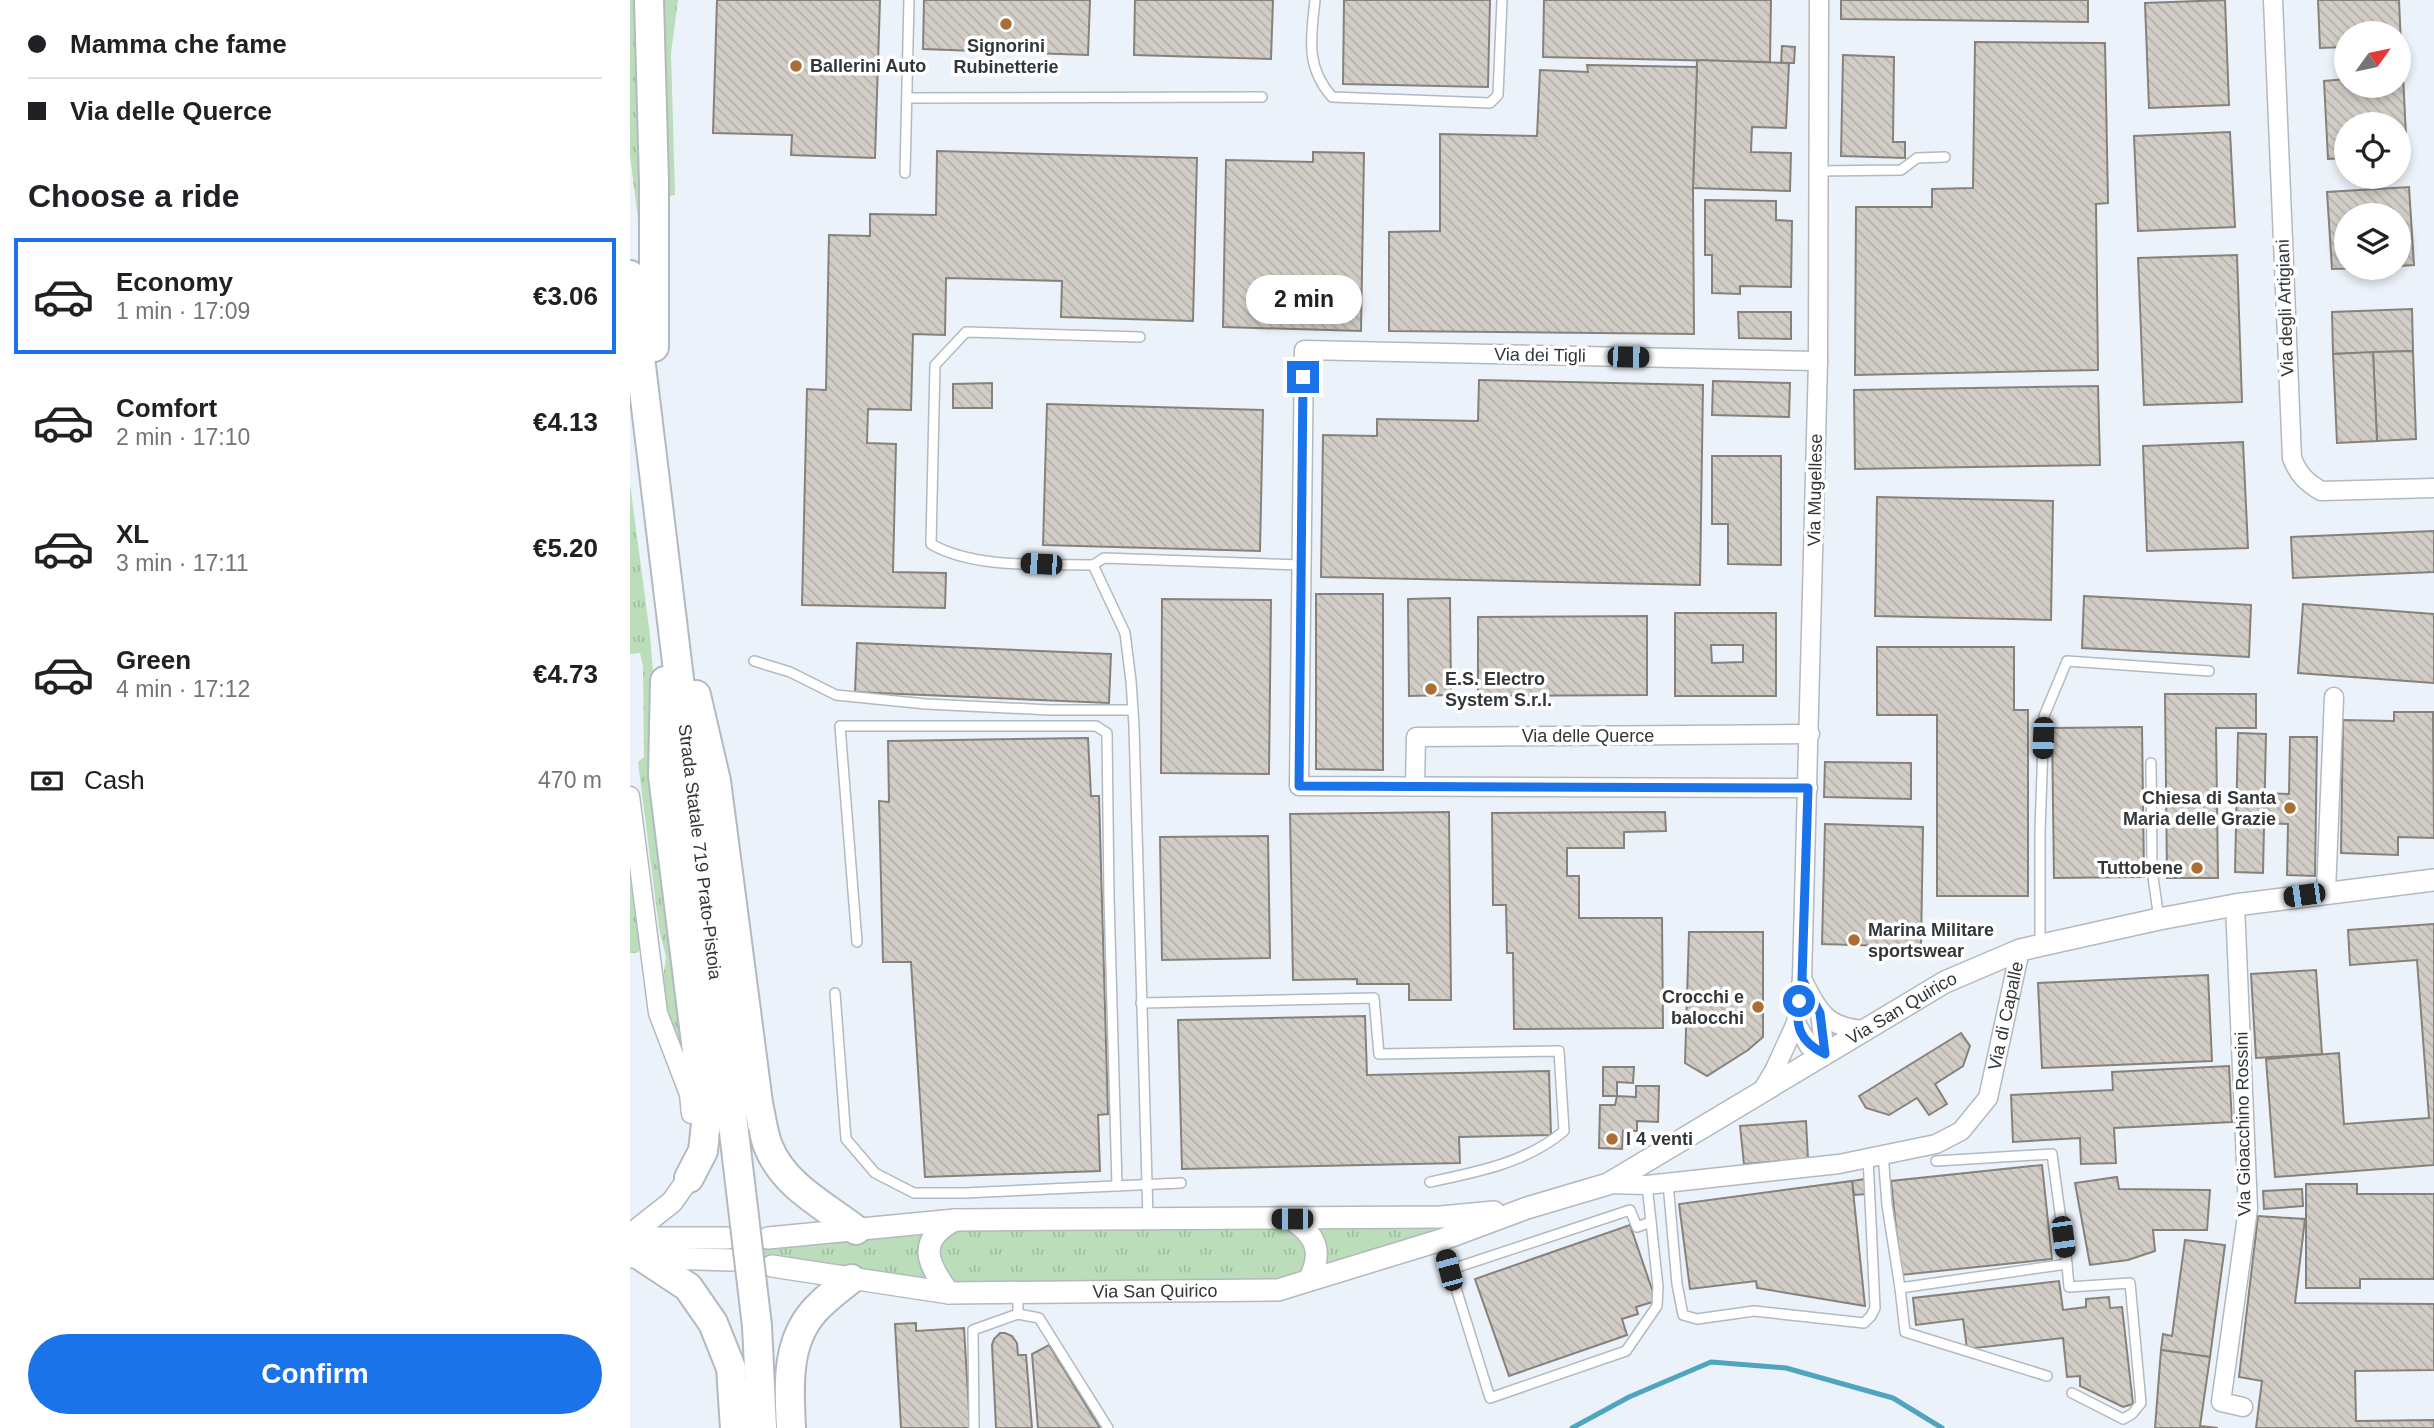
<!DOCTYPE html>
<meta charset="utf-8">
<style>
:root{--surface:#fff;--page:#f2f2f2;--text:#202124;--muted:#757577;--line:#e0e0e0;--accent:#1a73e8}
body{margin:0;font-family:Arial,sans-serif;background:var(--page);color:var(--text);height:100vh;display:flex;flex-direction:column;font-size:26px;white-space:nowrap}
*{box-sizing:border-box;margin:0}
p{font-size:23px;color:var(--muted)}
.icon{flex:none;width:38px;height:38px;fill:none;stroke:currentColor;stroke-width:2;stroke-linecap:round;stroke-linejoin:round}
.map{position:relative;flex:1;overflow:hidden}
.sheet{display:flex;flex-direction:column;background:var(--surface);width:630px}
.sheet>*{flex:none}
.top-card{display:grid;align-content:center;height:154px;padding:0 28px;background:var(--surface)}
.needle{width:46px;rotate:57deg}
.controls{position:absolute;left:1704px;top:21px;display:grid;gap:14px}
.controls a{display:grid;place-items:center;width:77px;height:77px;border-radius:50%;background:var(--surface);box-shadow:0 4px 10px #0003;font-size:35px}
.end{position:absolute;width:32px;height:32px;margin:-16px;border:9px solid #1a73e8;background:#fff;box-shadow:0 0 0 4px #fff}
.from{border-radius:50%}
.bubble{position:absolute;height:49px;border-radius:24px;background:var(--surface);box-shadow:0 4px 10px #0003;font-size:23px;font-weight:800;line-height:49px;text-align:center}
.car{position:absolute;width:21px;height:42px;margin:-21px -10px;border-radius:9px;box-shadow:0 0 5px 2px #0007;background:linear-gradient(#222 24%,#8ab4d8 0 40%,#222 0 76%,#8ab4d8 0 86%,#222 0)}
.top-card b{display:flex;align-items:center;gap:24px;height:66px;font-size:26px}
.top-card b+b{border-top:2px solid var(--line)}
.top-card i{width:18px;height:18px;background:var(--text)}
ul{padding:0;list-style:none}
li{display:flex;align-items:center;gap:21px;height:116px;margin:0 14px 10px;padding:0 14px;border:4px solid transparent;border-radius:0px}
li div{flex:1}
li b{display:block;font-size:26px}
li em{font-style:normal;font-weight:800}
li.current{border-color:var(--accent)}
li>.icon{width:63px;height:63px;stroke-width:1.5}
h2{padding:0 28px;font-size:32px;line-height:84px}
.pay{display:flex;align-items:center;gap:18px;height:77px;padding:0 28px;font-size:26px}
.pay p{margin-inline-start:auto}
.button{display:flex;gap:14px;margin-top:auto;padding:14px 28px}
.button a{flex:1;height:80px;border-radius:42px;background:var(--accent);color:#fff;font-size:28px;font-weight:800;line-height:80px;text-align:center}
main{display:flex;flex:1;min-height:0}
.map>svg:first-child{display:block}
.grass{fill:url(#grass-tufts)}
.lines{fill:none;stroke-linecap:round;stroke-linejoin:round}
.stream{stroke:#4fa5bf;stroke-width:5}
.building{fill:url(#building-back-hatch);stroke:#86827b;stroke-width:2;fill-rule:evenodd}
.service-casing{stroke:#b3b9c0;stroke-width:12}
.minor-casing{stroke:#b3b9c0;stroke-width:21}
.tertiary-casing{stroke:#b3b9c0;stroke-width:24}
.trunk-casing{stroke:#b3b9c0;stroke-width:32}
.service{stroke:#fff;stroke-width:9}
.minor{stroke:#fff;stroke-width:18}
.tertiary{stroke:#fff;stroke-width:21}
.trunk{stroke:#fff;stroke-width:28}
.trunk-bridge-casing{stroke:#b3b9c0;stroke-width:32;stroke-linecap:butt}
.trunk-bridge{stroke:#fff;stroke-width:28}
.route{stroke:#1a73e8;stroke-width:9}
.poi-dot{fill:#ab6d33;stroke:#fff;stroke-width:2.5}
.labels{text-anchor:middle;dominant-baseline:central;stroke-width:7;stroke-linejoin:round;paint-order:stroke}
.poi-label{font-size:18px;font-weight:bold;fill:#333638;stroke:#fff;text-anchor:start}
.street-label{font-size:18px;fill:#333638;stroke:#fff}
</style>
<main>
<section class="sheet">
<div class="top-card">
<b><i class="from"></i>Mamma che fame</b>
<b><i></i>Via delle Querce</b>
</div>
<h2>Choose a ride</h2>
<ul>
<li class="current"><svg class="icon" aria-label="car" viewBox="0 0 24 24"><path d="M5 17H2v-5l4-1 3-4h7l3 4 3 1v5h-3M9 17h6M6 11h13"/><circle cx="7" cy="17" r="2"/><circle cx="17" cy="17" r="2"/></svg><div><b>Economy</b><p>1 min · 17:09</p></div><em>€3.06</em></li>
<li><svg class="icon" aria-label="car" viewBox="0 0 24 24"><path d="M5 17H2v-5l4-1 3-4h7l3 4 3 1v5h-3M9 17h6M6 11h13"/><circle cx="7" cy="17" r="2"/><circle cx="17" cy="17" r="2"/></svg><div><b>Comfort</b><p>2 min · 17:10</p></div><em>€4.13</em></li>
<li><svg class="icon" aria-label="car" viewBox="0 0 24 24"><path d="M5 17H2v-5l4-1 3-4h7l3 4 3 1v5h-3M9 17h6M6 11h13"/><circle cx="7" cy="17" r="2"/><circle cx="17" cy="17" r="2"/></svg><div><b>XL</b><p>3 min · 17:11</p></div><em>€5.20</em></li>
<li><svg class="icon" aria-label="car" viewBox="0 0 24 24"><path d="M5 17H2v-5l4-1 3-4h7l3 4 3 1v5h-3M9 17h6M6 11h13"/><circle cx="7" cy="17" r="2"/><circle cx="17" cy="17" r="2"/></svg><div><b>Green</b><p>4 min · 17:12</p></div><em>€4.73</em></li>
</ul>
<div class="pay"><svg class="icon" aria-label="cash" viewBox="0 0 24 24"><path d="M3 7h18v10H3z"/><circle cx="12" cy="12" r="2"/></svg>Cash<p>470 m</p></div>
<div class="button"><a>Confirm</a></div>
</section>
<div class="map">
<svg width="1804" height="1428" viewBox="0 0 1804 1428">
<defs>
<pattern id="grass-tufts" width="24" height="20" patternUnits="userSpaceOnUse" patternTransform="scale(1.75)"><rect width="24" height="20" fill="#bbddba"/><path d="M3 7l-1-3M5 7V3M7 7l1-3M15 17l-1-3M17 17v-4M19 17l1-3" fill="none" stroke="#a1bea1"/></pattern>
<pattern id="building-back-hatch" width="6" height="6" patternUnits="userSpaceOnUse" patternTransform="scale(1.75)"><rect width="6" height="6" fill="#d2cdc6"/><path d="M-1 5l2 2M0 0l6 6M5-1l2 2" fill="none" stroke="#b5b1ab"/></pattern>
</defs>
<rect width="100%" height="100%" fill="#ecf2f9"/>
<g class="grass">
<polygon points="0,0 11,0 12,252 0,155"/>
<polygon points="28,0 48,0 41,53 45,195 33,197"/>
<polygon points="0,484 20,635 54,1047 46,1036 38,1013 33,978 36,957 29,928 8,762 14,757 13,666 10,653 0,654"/>
<polygon points="0,862 12,946 7,953 0,953"/>
<polygon points="684,1225 810,1227 811,1230 690,1271"/>
<polygon points="654,1226 664,1229 679,1252 674,1271 658,1282 332,1284 324,1282 310,1271 307,1245 328,1227"/>
<polygon points="303,1228 302,1283 91,1252 92,1248 138,1245"/>
</g>
<g class="lines">
<polyline class="stream" points="942,1428 999,1397 1081,1362 1156,1368 1263,1398 1312,1428"/>
</g>
<g class="building">
<polygon points="87,0 250,0 245,158 161,155 162,135 83,133"/>
<polygon points="294,0 460,0 458,55 293,49"/>
<polygon points="505,0 643,0 641,59 504,55"/>
<polygon points="714,0 860,0 858,87 713,84"/>
<polygon points="914,0 1141,0 1140,62 913,57"/>
<polygon points="1211,0 1458,0 1458,22 1211,19"/>
<polygon points="1595,0 1599,105 1519,108 1515,3"/>
<polygon points="1688,0 1769,0 1771,45 1769,33 1717,33 1717,47 1690,48"/>
<polygon points="1345,42 1475,43 1478,203 1466,204 1468,370 1225,375 1226,207 1302,207 1302,189 1343,188"/>
<polygon points="1152,46 1165,47 1164,63 1151,63"/>
<polygon points="1213,55 1264,57 1263,142 1275,142 1275,158 1211,156"/>
<polygon points="1067,60 1159,63 1156,128 1122,127 1121,152 1161,153 1160,191 1063,188"/>
<polygon points="957,65 1067,67 1063,188 1064,334 759,331 759,232 810,231 810,134 907,136 910,70 958,72"/>
<polygon points="1769,76 1773,76 1777,155 1769,155 1769,124 1717,124 1717,158 1698,159 1694,81 1717,79 1717,86 1769,86"/>
<polygon points="1600,132 1605,227 1508,231 1504,136"/>
<polygon points="307,151 567,158 563,321 431,317 432,281 316,278 315,335 283,334 281,410 238,409 237,443 266,444 263,572 316,573 315,608 172,605 177,389 196,390 199,235 240,236 240,214 306,215"/>
<polygon points="683,152 734,153 731,331 593,327 596,160 683,162"/>
<polygon points="1779,187 1784,265 1769,266 1769,215 1717,215 1717,268 1731,268 1702,269 1697,192"/>
<polygon points="1075,200 1146,201 1146,220 1162,221 1161,287 1110,286 1110,294 1082,293 1082,255 1075,255"/>
<polygon points="1607,255 1612,402 1514,405 1508,258"/>
<polygon points="1782,309 1783,351 1703,354 1702,312"/>
<polygon points="1108,312 1161,312 1161,339 1109,338"/>
<polygon points="1783,351 1786,439 1747,441 1743,352"/>
<polygon points="1743,352 1747,441 1707,443 1703,354"/>
<polygon points="849,380 1073,385 1070,585 691,577 693,435 747,436 747,419 848,421"/>
<polygon points="1083,381 1160,383 1159,417 1082,415"/>
<polygon points="362,383 362,408 323,408 323,384"/>
<polygon points="1468,386 1470,465 1225,469 1224,390"/>
<polygon points="417,404 633,410 630,551 413,545"/>
<polygon points="1613,442 1618,548 1517,551 1513,446"/>
<polygon points="1082,456 1151,456 1151,565 1098,564 1098,524 1082,524"/>
<polygon points="1247,497 1423,501 1421,620 1245,616"/>
<polygon points="1804,531 1804,572 1663,578 1661,537"/>
<polygon points="686,594 753,594 753,770 686,769"/>
<polygon points="1454,596 1621,605 1619,657 1452,648"/>
<polygon points="820,598 821,695 779,696 778,599"/>
<polygon points="532,599 641,600 639,774 531,773"/>
<polygon points="1673,604 1804,614 1804,683 1668,673"/>
<path d="M 1045,613 L 1146,613 L 1146,696 L 1045,696 ZM 1081,645 L 1113,645 L 1113,662 L 1082,663 Z"/>
<polygon points="1017,616 1017,695 848,696 848,617"/>
<polygon points="227,643 481,654 479,703 225,692"/>
<polygon points="1247,647 1384,647 1384,710 1398,710 1398,896 1307,896 1307,715 1247,715"/>
<polygon points="1535,694 1626,694 1626,728 1586,728 1588,878 1537,878"/>
<polygon points="1764,712 1803,712 1804,838 1768,837 1768,855 1711,853 1713,720 1764,721"/>
<polygon points="1512,727 1514,877 1424,878 1422,728"/>
<polygon points="1608,733 1636,734 1633,873 1605,872"/>
<polygon points="1660,737 1687,737 1685,876 1657,875 1658,824 1634,823 1635,793 1659,794"/>
<polygon points="458,738 461,796 469,796 478,1114 468,1115 470,1171 295,1177 281,962 253,962 249,801 259,802 258,741"/>
<polygon points="1195,762 1281,763 1281,799 1194,797"/>
<polygon points="819,812 821,1000 779,1000 779,984 727,984 727,979 663,980 660,814"/>
<polygon points="1035,812 1036,831 994,832 994,848 937,848 937,876 949,876 949,918 1032,918 1033,1028 884,1029 883,953 877,953 876,905 863,905 862,813"/>
<polygon points="1195,824 1293,827 1291,947 1192,944"/>
<polygon points="638,836 640,958 532,960 530,837"/>
<polygon points="1804,924 1804,1165 1645,1177 1636,1059 1709,1053 1714,1124 1799,1118 1787,960 1720,965 1718,930"/>
<polygon points="1059,932 1133,932 1133,1037 1118,1050 1077,1076 1055,1063"/>
<polygon points="1686,970 1692,1054 1626,1058 1621,974"/>
<polygon points="1578,975 1582,1061 1412,1068 1408,983"/>
<polygon points="735,1016 737,1075 919,1071 921,1135 829,1137 830,1163 552,1169 548,1020"/>
<polygon points="1331,1033 1340,1046 1333,1066 1305,1084 1317,1104 1299,1115 1287,1098 1259,1115 1236,1108 1229,1096"/>
<polygon points="1599,1066 1602,1122 1484,1128 1486,1163 1451,1164 1450,1138 1383,1142 1381,1095 1483,1090 1482,1072"/>
<polygon points="973,1067 1004,1067 1003,1083 987,1082 987,1096 973,1096"/>
<polygon points="1006,1086 1029,1086 1028,1122 1007,1121 1007,1131 993,1131 992,1149 969,1148 970,1105 985,1105 987,1096 1006,1097"/>
<polygon points="1176,1121 1178,1159 1114,1164 1110,1126"/>
<polygon points="1412,1165 1422,1259 1271,1275 1261,1181"/>
<polygon points="1487,1177 1489,1189 1580,1190 1577,1230 1523,1230 1525,1251 1498,1260 1460,1265 1445,1183"/>
<polygon points="1235,1179 1236,1194 1224,1195 1222,1181"/>
<polygon points="1222,1181 1235,1306 1127,1288 1126,1281 1060,1289 1049,1204"/>
<polygon points="1676,1184 1727,1184 1727,1194 1804,1194 1804,1279 1730,1279 1730,1288 1676,1288"/>
<polygon points="1672,1189 1673,1206 1634,1209 1633,1191"/>
<polygon points="1628,1216 1675,1219 1665,1303 1804,1304 1804,1370 1725,1371 1726,1421 1804,1420 1804,1428 1626,1428 1632,1381 1609,1377"/>
<polygon points="1000,1225 1026,1301 1006,1307 1008,1314 992,1319 997,1335 879,1376 845,1279"/>
<polygon points="1555,1240 1595,1245 1580,1357 1531,1350 1533,1334 1542,1336"/>
<polygon points="1429,1281 1433,1310 1456,1307 1456,1299 1479,1297 1480,1308 1492,1307 1503,1404 1493,1407 1450,1386 1450,1376 1437,1377 1433,1338 1337,1349 1333,1319 1286,1325 1283,1298"/>
<polygon points="286,1323 286,1331 334,1328 340,1428 271,1428 265,1324"/>
<polygon points="370,1333 375,1333 382,1336 387,1343 388,1355 396,1355 402,1428 366,1428 362,1345 364,1339"/>
<polygon points="419,1345 470,1428 408,1428 402,1354"/>
<polygon points="1531,1350 1580,1357 1570,1426 1588,1428 1525,1428"/>
</g>
<g class="lines">
<defs>
<g id="service">
<path d="M 685,0 C 681,38 675,66 702,97 L 860,103 L 868,95 L 872,0"/>
<polyline points="277,98 632,97"/>
<polyline points="1187,171 1271,170 1287,158 1315,157"/>
<polyline points="275,173 279,0"/>
<path d="M 510,337 L 336,332 L 305,365 L 301,544 C 344,569 414,564 463,565 L 495,633 L 501,681 L 504,726 L 518,1218"/>
<polyline points="463,565 474,558 671,565"/>
<polyline points="124,661 160,672 206,695 296,704 420,710 503,710"/>
<polyline points="1521,763 1522,870 1529,919"/>
<polyline points="227,942 210,726 466,726 477,733 479,897 487,1186"/>
<polyline points="1410,944 1410,830 1414,716 1437,661 1579,671"/>
<polyline points="205,993 216,1139 245,1173 284,1193 334,1193 551,1183"/>
<path d="M 511,1003 L 744,998 L 749,1054 L 929,1051 L 934,1131 C 896,1163 847,1172 800,1182"/>
<polyline points="1253,1153 1257,1205 1270,1288 1437,1264 1439,1287 1500,1283 1511,1403 1502,1414 1493,1419 1442,1393"/>
<polyline points="1306,1161 1422,1154 1437,1264"/>
<polyline points="1038,1183 1047,1284 1053,1315 1067,1319 1124,1311 1234,1323 1241,1316 1245,1308 1238,1157"/>
<polyline points="811,1240 860,1398 996,1351 1027,1306 1028,1287 1017,1185"/>
<polyline points="819,1270 1000,1210 1007,1227 1021,1222"/>
<polyline points="1270,1288 1275,1332 1417,1376"/>
<polyline points="388,1292 388,1314 409,1318 478,1428"/>
<polyline points="344,1428 343,1330 388,1314"/>
</g>
<g id="minor">
<path d="M 1643,0 L 1662,458 C 1668,474 1676,482 1691,491 L 1804,488"/>
<polyline points="785,786 786,737 1180,734"/>
<polyline points="1178,788 669,786 674,350 1188,361"/>
<polyline points="0,796 28,1013 59,1094 61,1114"/>
<polyline points="1696,892 1704,697"/>
<polyline points="1605,905 1618,1209 1591,1402 1613,1407"/>
<path d="M 1172,979 C 1189,1012 1196,1028 1236,1030"/>
<polyline points="1190,1013 1195,1054"/>
<polyline points="1166,1023 1179,1046 1195,1054"/>
<polyline points="1132,1091 1144,1071 1166,1023 1172,979 1188,361 1189,0"/>
<path id="s1" d="M 978,1184 L 1017,1185 L 1209,1164 L 1306,1144 L 1331,1131 L 1358,1098 L 1390,950"/>
</g>
<g id="tertiary">
<path d="M 662,1219 C 687,1236 693,1253 679,1280"/>
<polyline points="0,1235 42,1202 59,1178"/>
<polyline points="0,1238 97,1238"/>
<polyline points="138,1238 325,1220 811,1217 864,1212"/>
<polyline points="0,1257 101,1260"/>
<path id="s2" d="M 142,1266 L 319,1293 L 648,1290 L 811,1240 L 897,1208 L 978,1184 L 1315,982 L 1390,950 L 1529,919 L 1605,905 L 1804,880"/>
<path d="M 319,1293 C 297,1264 286,1240 325,1220"/>
</g>
<g id="trunk">
<polyline points="19,0 24,183 24,347"/>
<path id="s3" d="M 0,275 L 104,1132"/>
<polyline points="35,681 33,776 76,1124 73,1151 59,1178"/>
<path d="M 66,695 L 86,781 L 128,1103 C 131,1117 133,1133 138,1146 C 154,1186 194,1205 226,1230"/>
<polyline points="14,1258 58,1287 83,1323 101,1368 105,1428"/>
<polyline points="127,1326 132,1428"/>
<path d="M 161,1428 C 159,1384 155,1337 191,1304 C 200,1295 211,1287 221,1279"/>
</g>
</defs>
<use href="#service" class="service-casing"/>
<use href="#minor" class="minor-casing"/>
<use href="#tertiary" class="tertiary-casing"/>
<use href="#trunk" class="trunk-casing"/>
<use href="#service" class="service"/>
<use href="#minor" class="minor"/>
<use href="#tertiary" class="tertiary"/>
<use href="#trunk" class="trunk"/>
<defs>
<polyline id="trunk-bridge" points="104,1132 127,1326"/>
</defs>
<use href="#trunk-bridge" class="trunk-bridge-casing"/>
<use href="#trunk-bridge" class="trunk-bridge"/>
</g>
<g class="lines">
<path class="route" d="M 673,377 L 669,786 L 1178,788 L 1172,979 L 1190,1013 L 1195,1054 C 1170,1042 1165,1027 1169,1001"/>
</g>
<g class="poi-dot">
<circle cx="376" cy="24" r="7"/>
<circle cx="166" cy="66" r="7"/>
<circle cx="801" cy="689" r="7"/>
<circle cx="1660" cy="808" r="7"/>
<circle cx="1567" cy="868" r="7"/>
<circle cx="1224" cy="940" r="7"/>
<circle cx="1128" cy="1007" r="7"/>
<circle cx="982" cy="1139" r="7"/>
</g>
<g class="labels">
<g class="poi-label">
<text x="376" y="46" text-anchor="middle">Signorini<tspan x="376" dy="21">Rubinetterie</tspan></text>
<text x="180" y="66">Ballerini Auto</text>
<text x="815" y="679">E.S. Electro<tspan x="815" dy="21">System S.r.l.</tspan></text>
<text x="1646" y="798" text-anchor="end">Chiesa di Santa<tspan x="1646" dy="21">Maria delle Grazie</tspan></text>
<text x="1553" y="868" text-anchor="end">Tuttobene</text>
<text x="1238" y="930">Marina Militare<tspan x="1238" dy="21">sportswear</tspan></text>
<text x="1114" y="997" text-anchor="end">Crocchi e<tspan x="1114" dy="21">balocchi</tspan></text>
<text x="996" y="1139">I 4 venti</text>
</g>
<g class="street-label">
<text transform="translate(1655 308) rotate(-92)">Via degli Artigiani</text>
<text transform="translate(910 355) rotate(1)">Via dei Tigli</text>
<text transform="translate(1185 490) rotate(-89)">Via Mugellese</text>
<text x="958" y="736">Via delle Querce</text>
<text stroke="none"><textPath href="#s3" startOffset="581">Strada Statale 719 Prato-Pistoia</textPath></text>
<text stroke="none"><textPath href="#s2" startOffset="1197">Via San Quirico</textPath></text>
<text stroke="none"><textPath href="#s1" startOffset="486">Via di Capalle</textPath></text>
<text transform="translate(1613 1124) rotate(-91)">Via Gioacchino Rossini</text>
<text stroke="none"><textPath href="#s2" startOffset="385">Via San Quirico</textPath></text>
</g>
</g>
</svg>
<div class="controls">
<a><svg class="needle" viewBox="-14 -14 28 28"><path d="M0-13l5 13h-10z" fill="#e53935"/><path d="M0 13l5-13h-10z" fill="#757577"/></svg></a>
<a><svg class="icon" aria-label="locate" viewBox="0 0 24 24"><circle cx="12" cy="12" r="6"/><path d="M12 2v4M12 18v4M2 12h4M18 12h4"/></svg></a>
<a><svg class="icon" aria-label="layers" viewBox="0 0 24 24"><path d="M12 4l9 5-9 5-9-5zM3 14l9 5 9-5"/></svg></a>
</div>
<i class="end from" style="left:1169px;top:1001px"></i>
<i class="end" style="left:673px;top:377px"></i>
<div class="bubble" style="left:616px;top:275px;width:116px">2 min</div>
<i class="car" style="left:998px;top:357px;rotate:91deg"></i>
<i class="car" style="left:411px;top:564px;rotate:273deg"></i>
<i class="car" style="left:1413px;top:738px;rotate:182deg"></i>
<i class="car" style="left:1674px;top:895px;rotate:262deg"></i>
<i class="car" style="left:662px;top:1219px;rotate:270deg"></i>
<i class="car" style="left:1433px;top:1237px;rotate:172deg"></i>
<i class="car" style="left:819px;top:1270px;rotate:345deg"></i>
</div>
</main>
